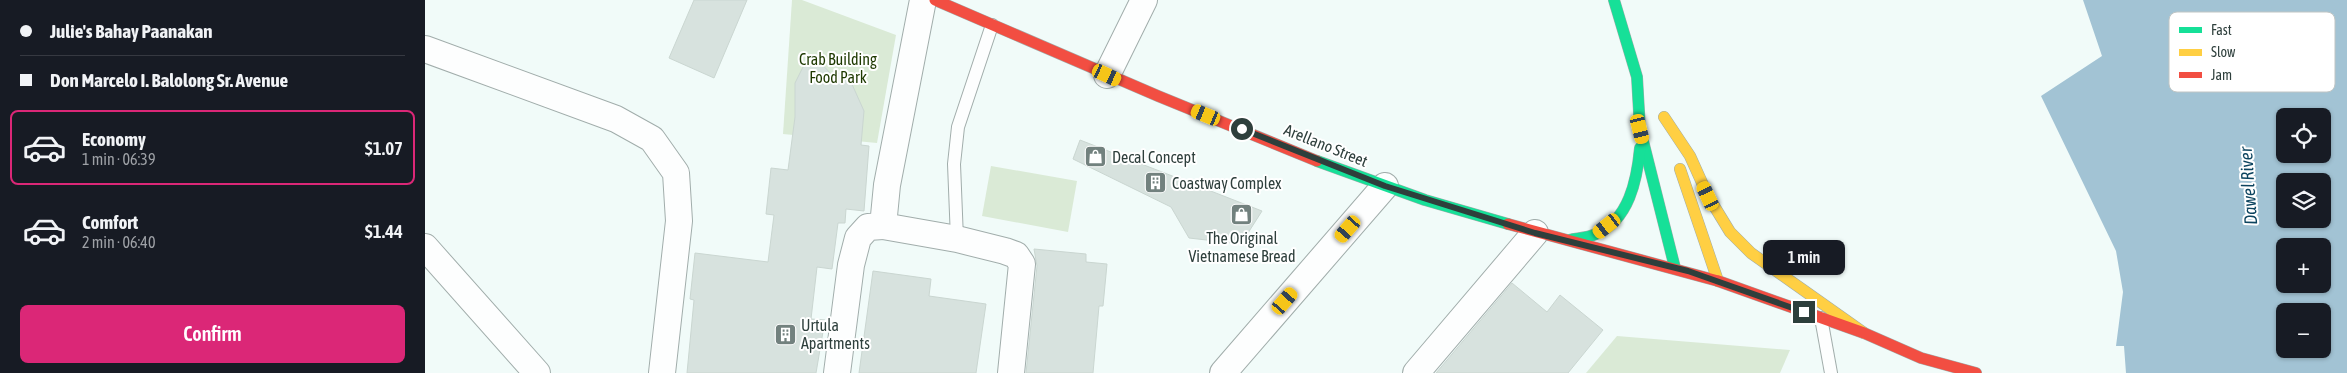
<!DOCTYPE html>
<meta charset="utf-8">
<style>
:root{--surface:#171b24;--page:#242831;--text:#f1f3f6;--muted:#9ea1a6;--line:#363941;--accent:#db2777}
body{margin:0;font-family:"Asap Condensed",sans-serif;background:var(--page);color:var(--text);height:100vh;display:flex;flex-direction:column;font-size:19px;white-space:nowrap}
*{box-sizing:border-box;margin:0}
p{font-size:16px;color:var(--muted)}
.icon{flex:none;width:28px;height:28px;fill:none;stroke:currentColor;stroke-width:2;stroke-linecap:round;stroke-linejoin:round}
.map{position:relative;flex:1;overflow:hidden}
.details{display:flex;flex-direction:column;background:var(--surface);width:425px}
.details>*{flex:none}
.banner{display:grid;align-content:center;height:110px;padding:0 20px;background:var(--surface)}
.tools{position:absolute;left:1851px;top:108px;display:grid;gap:10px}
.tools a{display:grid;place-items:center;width:55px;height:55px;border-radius:8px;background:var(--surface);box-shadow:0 1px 4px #0004;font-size:25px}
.end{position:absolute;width:22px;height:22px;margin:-11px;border:6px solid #2e3f3c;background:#fff;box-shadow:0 0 0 2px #fff}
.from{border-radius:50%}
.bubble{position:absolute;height:35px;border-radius:8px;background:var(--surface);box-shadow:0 1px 4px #0004;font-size:16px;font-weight:600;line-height:35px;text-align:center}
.car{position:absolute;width:15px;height:30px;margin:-15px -8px;border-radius:6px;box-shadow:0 0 4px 1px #0007;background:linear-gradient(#f5c518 24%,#345 0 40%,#f5c518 0 76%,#345 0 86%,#f5c518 0)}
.banner b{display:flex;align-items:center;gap:18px;height:48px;font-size:19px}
.banner b+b{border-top:1px solid var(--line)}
.banner i{width:12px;height:12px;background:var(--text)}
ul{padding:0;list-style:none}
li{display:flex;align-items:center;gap:15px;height:75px;margin:0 10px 8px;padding:0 10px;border:2px solid transparent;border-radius:8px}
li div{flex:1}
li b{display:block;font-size:19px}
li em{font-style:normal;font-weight:600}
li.on{border-color:var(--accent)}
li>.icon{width:45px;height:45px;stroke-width:1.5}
.action{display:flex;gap:10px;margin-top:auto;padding:10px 20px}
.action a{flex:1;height:58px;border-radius:8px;background:var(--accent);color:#fff;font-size:20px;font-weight:600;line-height:58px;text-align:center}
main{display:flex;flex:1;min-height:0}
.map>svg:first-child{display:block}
.green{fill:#daead6}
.water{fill:#a2c3d4;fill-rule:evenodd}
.building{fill:#d7e2de;stroke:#cad6d1}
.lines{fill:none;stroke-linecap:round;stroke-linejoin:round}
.lane-casing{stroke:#a1adab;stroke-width:14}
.street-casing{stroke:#a1adab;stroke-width:28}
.fast-casing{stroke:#a1adab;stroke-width:12}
.slow-casing{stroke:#a1adab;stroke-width:12}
.jam-casing{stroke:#a1adab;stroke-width:12}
.lane{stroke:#fdfefe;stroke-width:12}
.street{stroke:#fdfefe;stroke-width:26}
.fast{stroke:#16e098;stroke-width:11}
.slow{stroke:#ffcf43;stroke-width:11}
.jam{stroke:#f24e42;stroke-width:11}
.route{stroke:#2e3f3c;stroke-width:6}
.labels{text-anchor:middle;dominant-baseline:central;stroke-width:4;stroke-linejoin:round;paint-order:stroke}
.park-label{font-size:16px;fill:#1e3900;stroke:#fff}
.street-label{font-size:16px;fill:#2e3f3c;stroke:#fff}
.poi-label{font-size:16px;fill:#2e3f3c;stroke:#fff;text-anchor:start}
.water-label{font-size:18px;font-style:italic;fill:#0c445f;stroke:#fff}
.key{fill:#fff;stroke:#c0c5c4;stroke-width:1}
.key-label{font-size:14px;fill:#2e3f3c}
</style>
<main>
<section class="details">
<div class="banner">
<b><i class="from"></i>Julie's Bahay Paanakan</b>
<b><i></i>Don Marcelo I. Balolong Sr. Avenue</b>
</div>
<ul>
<li class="on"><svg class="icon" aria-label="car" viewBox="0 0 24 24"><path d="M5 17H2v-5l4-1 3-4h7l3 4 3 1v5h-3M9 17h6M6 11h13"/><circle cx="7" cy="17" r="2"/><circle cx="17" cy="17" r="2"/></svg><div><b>Economy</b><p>1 min · 06:39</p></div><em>$1.07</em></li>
<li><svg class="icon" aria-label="car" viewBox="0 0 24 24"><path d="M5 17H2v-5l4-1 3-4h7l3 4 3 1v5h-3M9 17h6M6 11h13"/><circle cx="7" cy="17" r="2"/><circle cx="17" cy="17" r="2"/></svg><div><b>Comfort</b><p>2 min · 06:40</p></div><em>$1.44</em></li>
</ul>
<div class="action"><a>Confirm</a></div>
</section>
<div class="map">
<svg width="1922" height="373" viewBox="0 0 1922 373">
<rect width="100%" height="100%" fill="#f1fbf9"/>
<g class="green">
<polygon points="367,0 377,0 471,35 452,143 358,134"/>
<polygon points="566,166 652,181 643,232 557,216"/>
<polygon points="1192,336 1365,350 1355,373 1161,373"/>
</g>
<path class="water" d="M 1658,0 L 1922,0 L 1922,373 L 1701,373 L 1699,346 L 1691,346 L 1698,292 L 1691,251 L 1616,96 L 1677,56 ZM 1860,116 L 1898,116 L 1898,154 L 1860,154 ZM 1860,181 L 1898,181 L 1898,219 L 1860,219 ZM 1860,246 L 1898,246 L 1898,284 L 1860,284 ZM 1860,311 L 1898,311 L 1898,349 L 1860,349 Z"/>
<g class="building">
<polygon points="269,0 322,0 289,78 244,58"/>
<polygon points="386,60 394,61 406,74 417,73 426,82 439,111 436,145 444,146 439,211 421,209 420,223 413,223 407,269 392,267 386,319 400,320 391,373 262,373 269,300 265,299 270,253 343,262 349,215 341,214 346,168 363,170 370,117 370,83 378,67"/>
<polygon points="655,140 837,211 816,244 764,238 746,207 648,159"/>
<polygon points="609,249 661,254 661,262 682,264 678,306 674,306 668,373 601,373 612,266"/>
<polygon points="448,271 506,279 504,296 561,304 551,373 434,373"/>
<polygon points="1087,283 1122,312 1135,295 1178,330 1143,373 1011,373"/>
</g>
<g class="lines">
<defs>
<g id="lane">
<polyline points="532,239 529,164 533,127 567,25"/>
<polyline points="1396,318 1406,373"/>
</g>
<g id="street">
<polyline points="0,49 191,119 227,139 251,173 254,221 237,373"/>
<polyline points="682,75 719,0"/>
<polyline points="458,226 532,239 580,251 591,255 597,264 586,373"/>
<polyline points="0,247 112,373"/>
<polyline points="412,373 426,265 433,238 443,227 458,226 462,185 498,0"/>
<polyline points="798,373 960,186"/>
<polyline points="991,373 1110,233"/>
</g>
<g id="fast">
<polyline points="1189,0 1212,77 1215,129 1250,268"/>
<polyline points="892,161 1000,200 1083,224"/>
<path d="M 1144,240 C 1153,238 1162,238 1171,234 C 1204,220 1212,180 1215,148"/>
</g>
<g id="slow">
<polyline points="1239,117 1265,156 1283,196 1305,232 1326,253 1439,333"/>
<polyline points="1255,169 1293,281"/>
</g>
<g id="jam">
<polyline points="510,0 733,96 892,161"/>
<polyline points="1083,224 1293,281"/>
<polyline points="1293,281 1439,333 1496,358 1551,373"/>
</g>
</defs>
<use href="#lane" class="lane-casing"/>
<use href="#street" class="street-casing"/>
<use href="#fast" class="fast-casing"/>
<use href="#slow" class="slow-casing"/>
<use href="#jam" class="jam-casing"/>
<use href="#lane" class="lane"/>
<use href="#street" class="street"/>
<use href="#fast" class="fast"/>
<use href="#slow" class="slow"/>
<use href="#jam" class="jam"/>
</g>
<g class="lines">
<polyline class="route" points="817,129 960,186 1110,233 1263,271 1379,312"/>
</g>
<defs>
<symbol id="shop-square" viewBox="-11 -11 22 22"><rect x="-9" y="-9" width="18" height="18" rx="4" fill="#72817e" stroke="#fff"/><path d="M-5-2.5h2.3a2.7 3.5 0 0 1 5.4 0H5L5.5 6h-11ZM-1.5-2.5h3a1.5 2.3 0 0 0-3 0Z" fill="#fff"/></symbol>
<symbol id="building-square" viewBox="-11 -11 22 22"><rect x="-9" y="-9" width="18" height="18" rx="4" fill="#72817e" stroke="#fff"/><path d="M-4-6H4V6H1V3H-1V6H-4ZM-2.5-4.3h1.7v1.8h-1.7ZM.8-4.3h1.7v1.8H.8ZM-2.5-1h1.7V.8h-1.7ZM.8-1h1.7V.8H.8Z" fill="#fff"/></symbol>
</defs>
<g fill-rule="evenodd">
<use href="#shop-square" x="658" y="144" width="25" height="25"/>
<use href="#building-square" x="718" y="170" width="25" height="25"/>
<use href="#shop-square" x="804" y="202" width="25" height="25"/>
<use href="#building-square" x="348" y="322" width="25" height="25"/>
</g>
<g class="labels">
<g class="park-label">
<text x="413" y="59">Crab Building<tspan x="413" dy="18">Food Park</tspan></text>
</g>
<g class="street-label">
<text transform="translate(901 145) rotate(22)">Arellano Street</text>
</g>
<g class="poi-label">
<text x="687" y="157">Decal Concept</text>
<text x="747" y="183">Coastway Complex</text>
<text x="817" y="238" text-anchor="middle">The Original<tspan x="817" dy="18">Vietnamese Bread</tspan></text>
<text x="376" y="325">Urtula<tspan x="376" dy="18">Apartments</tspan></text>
</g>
<g class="water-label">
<text transform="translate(1823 186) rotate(-94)">Dawel River</text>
</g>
</g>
<rect x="1744" y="12" width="166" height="80" rx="8" class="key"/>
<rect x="1754" y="27" width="23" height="6" fill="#16e098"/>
<rect x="1754" y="49" width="23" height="7" fill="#ffcf43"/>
<rect x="1754" y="72" width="23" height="6" fill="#f24e42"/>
<g class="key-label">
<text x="1786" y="35">Fast</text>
<text x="1786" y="57">Slow</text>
<text x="1786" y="80">Jam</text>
</g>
</svg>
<div class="tools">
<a><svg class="icon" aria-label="locate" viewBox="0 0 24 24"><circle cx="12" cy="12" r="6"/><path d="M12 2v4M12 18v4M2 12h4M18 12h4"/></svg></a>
<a><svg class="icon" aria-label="layers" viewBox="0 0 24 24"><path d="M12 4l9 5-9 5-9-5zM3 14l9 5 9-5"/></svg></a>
<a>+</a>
<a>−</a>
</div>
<i class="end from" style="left:817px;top:129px"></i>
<i class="end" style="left:1379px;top:312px"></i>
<div class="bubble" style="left:1338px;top:240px;width:82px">1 min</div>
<i class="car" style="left:682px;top:75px;rotate:115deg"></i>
<i class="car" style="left:781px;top:115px;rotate:292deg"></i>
<i class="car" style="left:1215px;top:129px;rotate:166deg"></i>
<i class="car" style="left:1283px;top:196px;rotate:335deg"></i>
<i class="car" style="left:1182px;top:226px;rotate:232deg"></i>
<i class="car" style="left:923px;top:229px;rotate:221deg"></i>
<i class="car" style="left:860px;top:301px;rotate:41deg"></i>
</div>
</main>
